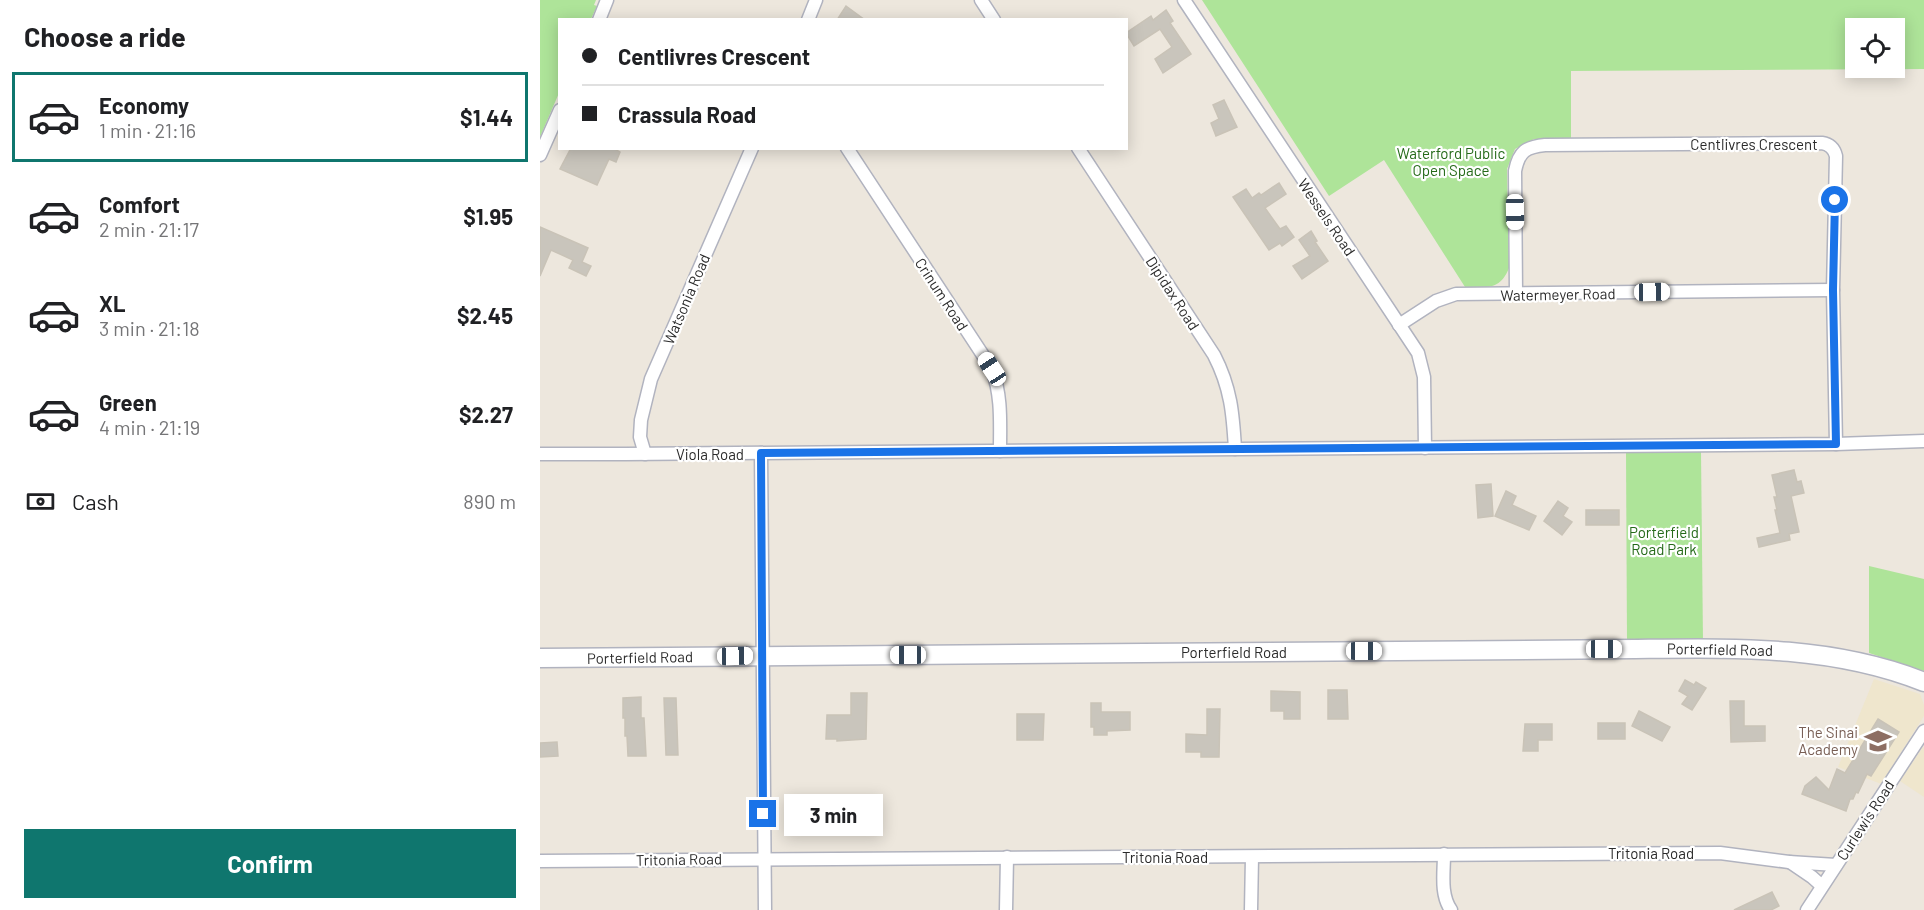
<!DOCTYPE html>
<meta charset="utf-8">
<style>
:root{--surface:#fff;--page:#f2f2f2;--text:#202124;--muted:#757577;--line:#e0e0e0;--accent:#0f766e}
body{margin:0;font-family:Barlow,sans-serif;background:var(--page);color:var(--text);height:100vh;display:flex;flex-direction:column;font-size:22px;white-space:nowrap}
*{box-sizing:border-box;margin:0}
p{font-size:20px;color:var(--muted)}
.icon{flex:none;width:33px;height:33px;fill:none;stroke:currentColor;stroke-width:2;stroke-linecap:round;stroke-linejoin:round}
.map{position:relative;flex:1;overflow:hidden}
.drawer{display:flex;flex-direction:column;background:var(--surface);width:540px}
.drawer>*{flex:none}
.hud{position:absolute;left:18px;top:18px;width:570px;height:132px;border-radius:0px;box-shadow:0 3px 15px #0003;display:grid;align-content:center;height:132px;padding:0 24px;background:var(--surface)}
.buttons{position:absolute;left:1305px;top:18px;display:grid;gap:12px}
.buttons a{display:grid;place-items:center;width:60px;height:60px;border-radius:0px;background:var(--surface);box-shadow:0 3px 15px #0003;font-size:30px}
.end{position:absolute;width:27px;height:27px;margin:-14px;border:8px solid #1a73e8;background:#fff;box-shadow:0 0 0 3px #fff}
.from{border-radius:50%}
.bubble{position:absolute;height:42px;border-radius:0px;background:var(--surface);box-shadow:0 3px 15px #0003;font-size:20px;font-weight:700;line-height:42px;text-align:center}
.car{position:absolute;width:18px;height:36px;margin:-18px -9px;border-radius:8px;box-shadow:0 0 4px 2px #0007;background:linear-gradient(#fff 24%,#345 0 40%,#fff 0 76%,#345 0 86%,#fff 0)}
.hud b{display:flex;align-items:center;gap:21px;height:57px;font-size:22px}
.hud b+b{border-top:2px solid var(--line)}
.hud i{width:15px;height:15px;background:var(--text)}
ul{padding:0;list-style:none}
li{display:flex;align-items:center;gap:18px;height:90px;margin:0 12px 9px;padding:0 12px;border:3px solid transparent;border-radius:0px}
li div{flex:1}
li b{display:block;font-size:22px}
li em{font-style:normal;font-weight:700}
li.on{border-color:var(--accent)}
li>.icon{width:54px;height:54px;stroke-width:1.5}
h2{padding:0 24px;font-size:27px;line-height:72px}
.pay{display:flex;align-items:center;gap:15px;height:66px;padding:0 24px;font-size:22px}
.pay p{margin-inline-start:auto}
.cta{display:flex;gap:12px;margin-top:auto;padding:12px 24px}
.cta a{flex:1;height:69px;border-radius:0px;background:var(--accent);color:#fff;font-size:24px;font-weight:700;line-height:69px;text-align:center}
main{display:flex;flex:1;min-height:0}
.map>svg:first-child{display:block}
.education{fill:#efe6cd}
.green{fill:#aee499;fill-rule:evenodd}
.building{fill:#c9c5bc;stroke:#c9c3b7;stroke-width:1.5}
.lines{fill:none;stroke-linecap:round;stroke-linejoin:round}
.street-casing{stroke:#b1b3bf;stroke-width:15}
.secondary-casing{stroke:#b1b3bf;stroke-width:21}
.street{stroke:#fff;stroke-width:12}
.secondary{stroke:#fff;stroke-width:18}
.route{stroke:#1a73e8;stroke-width:8}
.labels{text-anchor:middle;dominant-baseline:central;stroke-width:4.5;stroke-linejoin:round;paint-order:stroke}
.street-label{font-size:15px;fill:#2b2b2b;stroke:#fff}
.park-label{font-size:15px;fill:#256a19;stroke:#fff}
.education-label{font-size:15px;fill:#785e54;stroke:#fff;text-anchor:end}
</style>
<main>
<section class="drawer">
<h2>Choose a ride</h2>
<ul>
<li class="on"><svg class="icon" aria-label="car" viewBox="0 0 24 24"><path d="M5 17H2v-5l4-1 3-4h7l3 4 3 1v5h-3M9 17h6M6 11h13"/><circle cx="7" cy="17" r="2"/><circle cx="17" cy="17" r="2"/></svg><div><b>Economy</b><p>1 min · 21:16</p></div><em>$1.44</em></li>
<li><svg class="icon" aria-label="car" viewBox="0 0 24 24"><path d="M5 17H2v-5l4-1 3-4h7l3 4 3 1v5h-3M9 17h6M6 11h13"/><circle cx="7" cy="17" r="2"/><circle cx="17" cy="17" r="2"/></svg><div><b>Comfort</b><p>2 min · 21:17</p></div><em>$1.95</em></li>
<li><svg class="icon" aria-label="car" viewBox="0 0 24 24"><path d="M5 17H2v-5l4-1 3-4h7l3 4 3 1v5h-3M9 17h6M6 11h13"/><circle cx="7" cy="17" r="2"/><circle cx="17" cy="17" r="2"/></svg><div><b>XL</b><p>3 min · 21:18</p></div><em>$2.45</em></li>
<li><svg class="icon" aria-label="car" viewBox="0 0 24 24"><path d="M5 17H2v-5l4-1 3-4h7l3 4 3 1v5h-3M9 17h6M6 11h13"/><circle cx="7" cy="17" r="2"/><circle cx="17" cy="17" r="2"/></svg><div><b>Green</b><p>4 min · 21:19</p></div><em>$2.27</em></li>
</ul>
<div class="pay"><svg class="icon" aria-label="cash" viewBox="0 0 24 24"><path d="M3 7h18v10H3z"/><circle cx="12" cy="12" r="2"/></svg>Cash<p>890 m</p></div>
<div class="cta"><a>Confirm</a></div>
</section>
<div class="map">
<svg width="1384" height="910" viewBox="0 0 1384 910">
<rect width="100%" height="100%" fill="#ede7dd"/>
<g class="education">
<polygon points="1334,679 1380,694 1384,705 1384,716 1341,784 1298,767"/>
<polygon points="1383,747 1384,748 1384,797 1360,781"/>
</g>
<g class="green">
<polygon points="0,0 56,0 54,5 57,6 51,19 20,20 19,93 0,137"/>
<path d="M 662,0 L 1384,0 L 1384,69 L 1031,71 L 1031,139 L 994,139 L 975,149 L 967,169 L 969,268 C 960,291 946,287 925,287 L 844,160 L 789,196 ZM 1316,28 L 1354,28 L 1354,68 L 1316,68 Z"/>
<polygon points="1086,451 1161,451 1163,642 1087,642"/>
<polygon points="1329,566 1384,579 1384,671 1329,653"/>
</g>
<g class="building">
<polygon points="306,6 325,20 297,20"/>
<polygon points="626,10 633,21 630,23 651,54 623,73 615,59 632,47 620,29 594,46 586,33 611,16 613,20"/>
<polygon points="684,100 697,127 676,136 671,123 679,119 673,105"/>
<polygon points="31,148 73,148 80,152 76,162 69,159 57,185 20,169"/>
<polygon points="739,183 746,194 725,208 740,229 746,226 754,237 742,246 740,243 729,250 693,197 706,189 712,198 719,193 721,195"/>
<polygon points="0,227 48,248 42,262 51,266 46,276 29,268 33,260 11,250 0,276"/>
<polygon points="771,231 777,241 775,242 788,261 762,279 753,266 770,256 759,240"/>
<polygon points="1254,470 1257,482 1261,481 1264,493 1251,496 1259,532 1249,534 1250,540 1219,547 1217,538 1240,533 1235,510 1237,510 1234,497 1237,497 1232,475"/>
<polygon points="951,484 953,516 938,518 936,485"/>
<polygon points="966,491 976,496 972,505 996,516 989,530 955,516"/>
<polygon points="1018,501 1028,508 1023,516 1032,522 1022,535 1004,521"/>
<rect x="1046" y="510" width="33" height="15"/>
<polygon points="1145,680 1154,685 1156,682 1166,688 1152,710 1142,704 1148,696 1139,691"/>
<polygon points="788,690 807,690 808,719 788,719"/>
<polygon points="731,691 760,692 760,719 744,719 744,711 731,711"/>
<polygon points="311,693 327,693 326,739 297,741 297,739 286,739 287,715 311,715"/>
<polygon points="101,697 101,718 104,718 106,756 88,756 87,736 85,736 85,718 83,718 83,698"/>
<polygon points="124,698 136,698 138,755 126,755"/>
<polygon points="1190,701 1204,701 1204,726 1225,726 1225,741 1191,742"/>
<polygon points="551,703 561,703 561,712 590,712 590,730 567,731 567,735 554,735 554,727 551,727"/>
<polygon points="667,709 680,709 679,757 661,757 661,752 646,752 646,734 667,735"/>
<polygon points="1099,711 1130,727 1122,741 1092,726"/>
<polygon points="477,714 504,714 503,740 477,740"/>
<polygon points="1338,719 1359,732 1331,776 1327,774 1318,793 1316,792 1313,799 1310,799 1306,811 1262,794 1265,786 1276,777 1289,790 1297,769 1305,773"/>
<rect x="1058" y="723" width="27" height="16"/>
<polygon points="985,724 1012,724 1012,740 998,740 998,751 983,751"/>
<polygon points="17,742 18,756 0,757 0,743"/>
<polygon points="1232,892 1239,906 1231,910 1194,910"/>
</g>
<g class="lines">
<defs>
<g id="street">
<polyline points="441,0 454,20"/>
<polyline points="644,0 878,353 884,377 885,448"/>
<polyline points="59,20 67,0"/>
<polyline points="268,20 276,0"/>
<path d="M 307,148 L 452,369 C 462,397 460,422 460,451"/>
<path d="M 538,148 L 674,355 C 691,388 693,414 695,449"/>
<polyline points="0,155 20,110"/>
<path d="M 976,294 L 975,171 C 979,151 986,147 1005,145 L 1282,143 C 1289,144 1294,148 1296,156 L 1293,290 L 1296,444"/>
<polyline points="859,325 896,301 916,294 1293,290"/>
<polyline points="221,453 225,910"/>
<polyline points="0,454 86,454 1187,445 1296,444 1384,441"/>
<polyline points="105,454 100,437 101,420 111,379 212,148"/>
<path d="M 904,854 C 904,873 900,894 911,910"/>
<polyline points="0,861 1180,853 1249,862 1296,865"/>
<polyline points="1250,862 1272,877 1282,886"/>
<polyline points="466,910 467,857"/>
<polyline points="711,910 712,857"/>
<polyline points="1267,910 1384,731"/>
</g>
<path id="secondary" d="M 0,658 L 1095,649 C 1193,648 1292,645 1384,682"/>
</defs>
<use href="#street" class="street-casing"/>
<use href="#secondary" class="secondary-casing"/>
<use href="#street" class="street"/>
<use href="#secondary" class="secondary"/>
</g>
<g class="lines">
<polyline class="route" points="223,814 221,453 1296,444 1293,290 1295,200"/>
</g>
<defs>
<symbol id="school-bare" viewBox="-9 -9 18 18"><path d="M0-5L7-2L0 1L-7-2ZM-4 1L0 2.5L4 1V4Q0 6-4 4Z" fill="#8d6e63" stroke="#fff" stroke-width="2.5" paint-order="stroke"/></symbol>
</defs>
<g fill-rule="evenodd">
<use href="#school-bare" x="1319" y="722" width="38" height="38"/>
</g>
<g class="labels">
<g class="street-label">
<text x="1214" y="144">Centlivres Crescent</text>
<text transform="translate(787 217) rotate(56)">Wessels Road</text>
<text transform="translate(633 293) rotate(57)">Dipidax Road</text>
<text transform="translate(402 294) rotate(57)">Crinum Road</text>
<text transform="translate(1018 294) rotate(-1)">Watermeyer Road</text>
<text transform="translate(146 299) rotate(-67)">Watsonia Road</text>
<text x="170" y="454">Viola Road</text>
<text transform="translate(1180 649) rotate(1)">Porterfield Road</text>
<text x="694" y="652">Porterfield Road</text>
<text transform="translate(100 657) rotate(-1)">Porterfield Road</text>
<text transform="translate(1325 820) rotate(-57)">Curlewis Road</text>
<text x="1111" y="853">Tritonia Road</text>
<text x="625" y="857">Tritonia Road</text>
<text transform="translate(139 859) rotate(-1)">Tritonia Road</text>
</g>
<g class="park-label">
<text x="911" y="153">Waterford Public<tspan x="911" dy="17">Open Space</tspan></text>
<text x="1124" y="532">Porterfield<tspan x="1124" dy="17">Road Park</tspan></text>
</g>
<g class="education-label">
<text x="1318" y="732">The Sinai<tspan x="1318" dy="17">Academy</tspan></text>
</g>
</g>
</svg>
<div class="buttons">
<a><svg class="icon" aria-label="locate" viewBox="0 0 24 24"><circle cx="12" cy="12" r="6"/><path d="M12 2v4M12 18v4M2 12h4M18 12h4"/></svg></a>
</div>
<i class="end from" style="left:1295px;top:200px"></i>
<i class="end" style="left:223px;top:814px"></i>
<div class="bubble" style="left:244px;top:794px;width:99px">3 min</div>
<i class="car" style="left:975px;top:212px;rotate:179deg"></i>
<i class="car" style="left:1112px;top:292px;rotate:89deg"></i>
<i class="car" style="left:452px;top:369px;rotate:327deg"></i>
<i class="car" style="left:1064px;top:649px;rotate:90deg"></i>
<i class="car" style="left:824px;top:651px;rotate:90deg"></i>
<i class="car" style="left:368px;top:655px;rotate:270deg"></i>
<i class="car" style="left:195px;top:656px;rotate:89deg"></i>
<div class="hud">
<b><i class="from"></i>Centlivres Crescent</b>
<b><i></i>Crassula Road</b>
</div>
</div>
</main>
